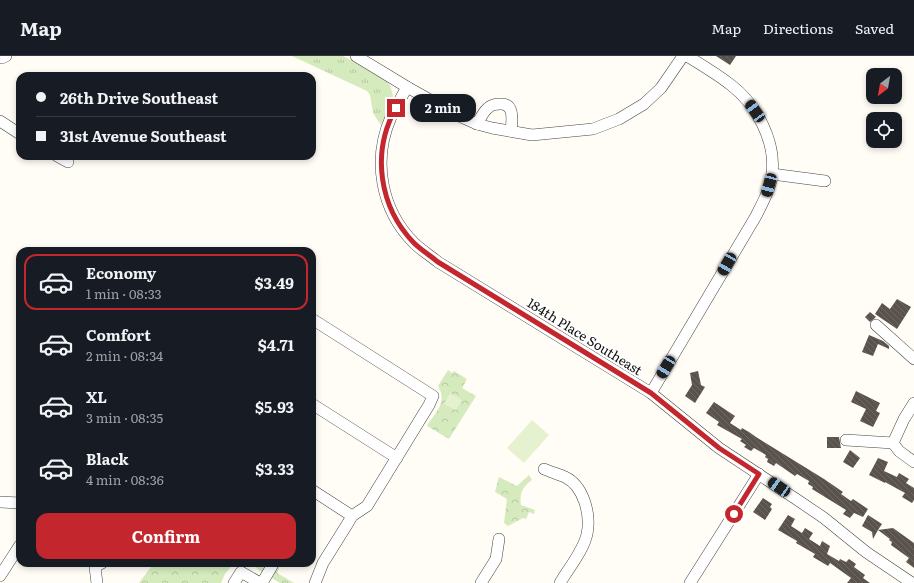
<!DOCTYPE html>
<meta charset="utf-8">
<style>
:root{--surface:#171b24;--page:#20242c;--text:#f1f3f6;--muted:#9ea1a6;--line:#363941;--accent:#c4262e}
body{margin:0;font-family:Literata,serif;background:var(--page);color:var(--text);height:100vh;display:flex;flex-direction:column;font-size:15px;white-space:nowrap}
*{box-sizing:border-box;margin:0}
p{font-size:13px;color:var(--muted)}
.icon{flex:none;width:22px;height:22px;fill:none;stroke:currentColor;stroke-width:2;stroke-linecap:round;stroke-linejoin:round}
.map{position:relative;flex:1;overflow:hidden}
.drawer{position:absolute;left:16px;top:191px;width:300px;height:320px;display:flex;flex-direction:column;background:var(--surface);border-radius:12px;box-shadow:0 2px 6px #0003}
.drawer>*{flex:none}
.hud{position:absolute;left:16px;top:16px;width:300px;height:88px;border-radius:12px;box-shadow:0 2px 6px #0003;display:grid;align-content:center;height:88px;padding:0 20px;background:var(--surface)}
.needle{width:26px;rotate:211deg}
.controls{position:absolute;left:866px;top:12px;display:grid;gap:8px}
.controls a{display:grid;place-items:center;width:36px;height:36px;border-radius:8px;background:var(--surface);box-shadow:0 2px 6px #0003;font-size:20px}
.end{position:absolute;width:18px;height:18px;margin:-9px;border:5px solid #c4262e;background:#fff;box-shadow:0 0 0 2px #fff}
.from{border-radius:50%}
.bubble{position:absolute;height:28px;border-radius:12px;background:var(--surface);box-shadow:0 2px 6px #0003;font-size:13px;font-weight:700;line-height:28px;text-align:center}
.car{position:absolute;width:12px;height:24px;margin:-12px -6px;border-radius:5px;box-shadow:0 0 3px 1px #0007;background:linear-gradient(#222 24%,#8ab4d8 0 40%,#222 0 76%,#8ab4d8 0 86%,#222 0)}
.hud b{display:flex;align-items:center;gap:14px;height:38px;font-size:15px}
.hud b+b{border-top:1px solid var(--line)}
.hud i{width:10px;height:10px;background:var(--text)}
ul{padding:7px 0 0;list-style:none}
li{display:flex;align-items:center;gap:12px;height:56px;margin:0 8px 6px;padding:0 12px;border:2px solid transparent;border-radius:12px}
li div{flex:1}
li b{display:block;font-size:15px}
li em{font-style:normal;font-weight:700}
li.active{border-color:var(--accent)}
li>.icon{width:36px;height:36px;stroke-width:1.5}
.button{display:flex;gap:8px;margin-top:auto;padding:8px 20px}
.button a{flex:1;height:46px;border-radius:12px;background:var(--accent);color:#fff;font-size:16px;font-weight:700;line-height:46px;text-align:center}
header{display:flex;align-items:center;gap:24px;box-sizing:border-box;height:56px;padding:0 20px;background:var(--surface);border-bottom:1px solid var(--line)}
header strong{font-size:19px}
nav{display:flex;gap:22px;margin-inline-start:auto;font-size:14px}
.map>svg:first-child{display:block}
.grass{fill:url(#grass-tufts)}
.park{fill:url(#park-crowns)}
.pitch{fill:#e6f2cf}
.building{fill:url(#building-back-hatch)}
.lines{fill:none;stroke-linecap:round;stroke-linejoin:round}
.minor-casing{stroke:#444;stroke-width:12}
.minor{stroke:#fff;stroke-width:11}
.route{stroke:#c4262e;stroke-width:5}
.labels{text-anchor:middle;dominant-baseline:central;stroke-width:4;stroke-linejoin:round;paint-order:stroke}
.street-label{font-size:13px;fill:#111;stroke:#fff}
</style>
<header>
<strong>Map</strong>
<nav><a>Map</a><a>Directions</a><a>Saved</a></nav>
</header>
<div class="map">
<svg width="914" height="527" viewBox="0 0 914 527">
<defs>
<pattern id="grass-tufts" width="24" height="20" patternUnits="userSpaceOnUse"><rect width="24" height="20" fill="#d5ebbd"/><path d="M3 7l-1-3M5 7V3M7 7l1-3M15 17l-1-3M17 17v-4M19 17l1-3" fill="none" stroke="#b6c8a1"/></pattern>
<pattern id="park-crowns" width="20" height="18" patternUnits="userSpaceOnUse"><rect width="20" height="18" fill="#d5ebbd"/><path d="M2 6a3 3 0 1 1 6 0M12 15a3 3 0 1 1 6 0" fill="none" stroke="#b6c8a1"/></pattern>
<pattern id="building-back-hatch" width="6" height="6" patternUnits="userSpaceOnUse"><rect width="6" height="6" fill="#5a524d"/><path d="M-1 5l2 2M0 0l6 6M5-1l2 2" fill="none" stroke="#6d6662"/></pattern>
</defs>
<rect width="100%" height="100%" fill="#fffdf5"/>
<polygon class="grass" points="292,0 343,0 355,6 385,24 390,29 393,40 381,69 373,57 370,39 367,35"/>
<g class="park">
<path d="M 448,314 L 452,317 L 454,315 L 467,323 L 462,332 L 476,340 L 449,383 L 427,370 C 435,357 448,346 438,330 Z"/>
<path d="M 529,419 L 532,424 C 523,430 519,438 521,449 L 535,454 L 534,458 L 529,456 L 526,463 L 523,462 L 508,470 L 504,467 L 507,443 L 495,436 L 499,421 L 517,430 Z"/>
<polygon points="154,507 234,507 225,518 221,527 139,527"/>
<polygon points="252,507 281,507 277,517 294,527 280,527 260,515"/>
</g>
<g class="pitch">
<polygon points="450,337 462,344 456,354 444,348"/>
<polygon points="532,364 549,379 524,407 507,392"/>
</g>
<g class="building">
<polygon points="716,0 736,0 730,9"/>
<polygon points="897,243 911,251 897,273 875,258 882,247 890,253"/>
<polygon points="870,256 876,261 870,266 865,261"/>
<polygon points="869,279 883,285 889,290 889,293 878,288 873,300 862,296"/>
<polygon points="698,315 701,329 705,331 695,347 685,340 692,329 690,317"/>
<polygon points="856,335 880,347 876,355 880,357 873,371 860,365 866,353 851,346"/>
<polygon points="714,346 735,360 730,367 741,374 742,372 749,376 756,381 824,423 843,436 841,438 851,445 853,443 868,453 863,461 854,457 850,462 843,458 846,454 812,433 813,431 808,428 809,425 797,418 795,420 776,407 774,410 767,406 768,403 765,401 766,399 754,392 751,395 744,391 746,389 740,385 742,383 717,369 719,366 706,357"/>
<polygon points="827,381 839,381 841,392 827,392"/>
<polygon points="850,394 860,402 853,412 843,406"/>
<polygon points="878,402 888,406 884,415 897,421 899,417 909,423 906,427 914,432 914,444 912,447 902,441 905,437 885,426 885,427 869,419"/>
<polygon points="763,442 772,448 770,451 772,453 765,464 753,456"/>
<polygon points="788,459 795,463 791,470 802,477 805,472 813,477 809,483 820,490 822,485 830,490 827,498 839,505 840,503 846,506 849,503 856,508 854,511 865,519 863,522 870,527 847,527 851,522 830,507 828,510 813,501 815,498 796,487 797,485 778,474"/>
<polygon points="868,459 882,468 878,474 893,472 914,487 914,512 906,506 909,502 891,489 892,486 889,484 890,483 878,474 873,483 872,476 862,470"/>
</g>
<g class="lines">
<defs>
<g id="minor">
<polyline points="356,0 407,31 457,59 477,68 492,72 532,79 593,73 619,63 644,48 661,32 683,0"/>
<polyline points="0,2 2,2 6,0"/>
<path d="M 407,31 C 402,41 395,51 391,61 C 372,104 381,154 414,187 C 421,194 431,200 438,206 L 651,337 L 719,392 L 799,445 L 824,462 L 866,496 L 912,527"/>
<polyline points="0,65 20,78"/>
<path d="M 477,68 C 480,63 483,56 488,52 C 491,49 495,48 500,48 C 515,47 512,65 511,75"/>
<polyline points="57,100 68,106"/>
<polyline points="772,118 825,125"/>
<polyline points="312,263 433,340 429,349 367,450 352,460 348,467 323,507 315,527"/>
<polyline points="876,269 914,303"/>
<path d="M 651,337 L 756,160 C 763,146 771,132 772,117 C 776,85 756,48 731,29 C 717,18 702,9 687,0"/>
<polyline points="914,347 904,363 893,387 899,395 914,406"/>
<polyline points="312,348 397,402"/>
<polyline points="846,384 893,387"/>
<path d="M 544,413 C 551,416 558,418 565,421 C 584,430 591,459 587,478 C 584,494 568,513 560,527"/>
<polyline points="312,434 352,460"/>
<polyline points="0,446 20,447"/>
<polyline points="0,520 20,489"/>
<polyline points="97,527 95,511 102,507"/>
<polyline points="234,527 241,516 260,527"/>
<polyline points="262,527 272,510"/>
<polyline points="481,527 496,503 499,483"/>
<polyline points="690,527 759,418"/>
</g>
</defs>
<use href="#minor" class="minor-casing"/>
<use href="#minor" class="minor"/>
</g>
<g class="lines">
<path class="route" d="M 396,52 C 371,96 379,151 414,187 C 421,194 431,200 438,206 L 651,337 L 719,392 L 759,418 L 734,458"/>
</g>
<g class="labels">
<g class="street-label">
<text transform="translate(585 280) rotate(32)">184th Place Southeast</text>
</g>
</g>
</svg>
<div class="controls">
<a><svg class="needle" viewBox="-14 -14 28 28"><path d="M0-13l5 13h-10z" fill="#e53935"/><path d="M0 13l5-13h-10z" fill="#9ea1a6"/></svg></a>
<a><svg class="icon" aria-label="locate" viewBox="0 0 24 24"><circle cx="12" cy="12" r="6"/><path d="M12 2v4M12 18v4M2 12h4M18 12h4"/></svg></a>
</div>
<i class="end from" style="left:734px;top:458px"></i>
<i class="end" style="left:396px;top:52px"></i>
<div class="bubble" style="left:410px;top:38px;width:66px">2 min</div>
<i class="car" style="left:755px;top:55px;rotate:324deg"></i>
<i class="car" style="left:769px;top:129px;rotate:195deg"></i>
<i class="car" style="left:727px;top:208px;rotate:210deg"></i>
<i class="car" style="left:666px;top:311px;rotate:211deg"></i>
<i class="car" style="left:779px;top:431px;rotate:304deg"></i>
<div class="hud">
<b><i class="from"></i>26th Drive Southeast</b>
<b><i></i>31st Avenue Southeast</b>
</div>
<section class="drawer">
<ul>
<li class="active"><svg class="icon" aria-label="car" viewBox="0 0 24 24"><path d="M5 17H2v-5l4-1 3-4h7l3 4 3 1v5h-3M9 17h6M6 11h13"/><circle cx="7" cy="17" r="2"/><circle cx="17" cy="17" r="2"/></svg><div><b>Economy</b><p>1 min · 08:33</p></div><em>$3.49</em></li>
<li><svg class="icon" aria-label="car" viewBox="0 0 24 24"><path d="M5 17H2v-5l4-1 3-4h7l3 4 3 1v5h-3M9 17h6M6 11h13"/><circle cx="7" cy="17" r="2"/><circle cx="17" cy="17" r="2"/></svg><div><b>Comfort</b><p>2 min · 08:34</p></div><em>$4.71</em></li>
<li><svg class="icon" aria-label="car" viewBox="0 0 24 24"><path d="M5 17H2v-5l4-1 3-4h7l3 4 3 1v5h-3M9 17h6M6 11h13"/><circle cx="7" cy="17" r="2"/><circle cx="17" cy="17" r="2"/></svg><div><b>XL</b><p>3 min · 08:35</p></div><em>$5.93</em></li>
<li><svg class="icon" aria-label="car" viewBox="0 0 24 24"><path d="M5 17H2v-5l4-1 3-4h7l3 4 3 1v5h-3M9 17h6M6 11h13"/><circle cx="7" cy="17" r="2"/><circle cx="17" cy="17" r="2"/></svg><div><b>Black</b><p>4 min · 08:36</p></div><em>$3.33</em></li>
</ul>
<div class="button"><a>Confirm</a></div>
</section>
</div>
